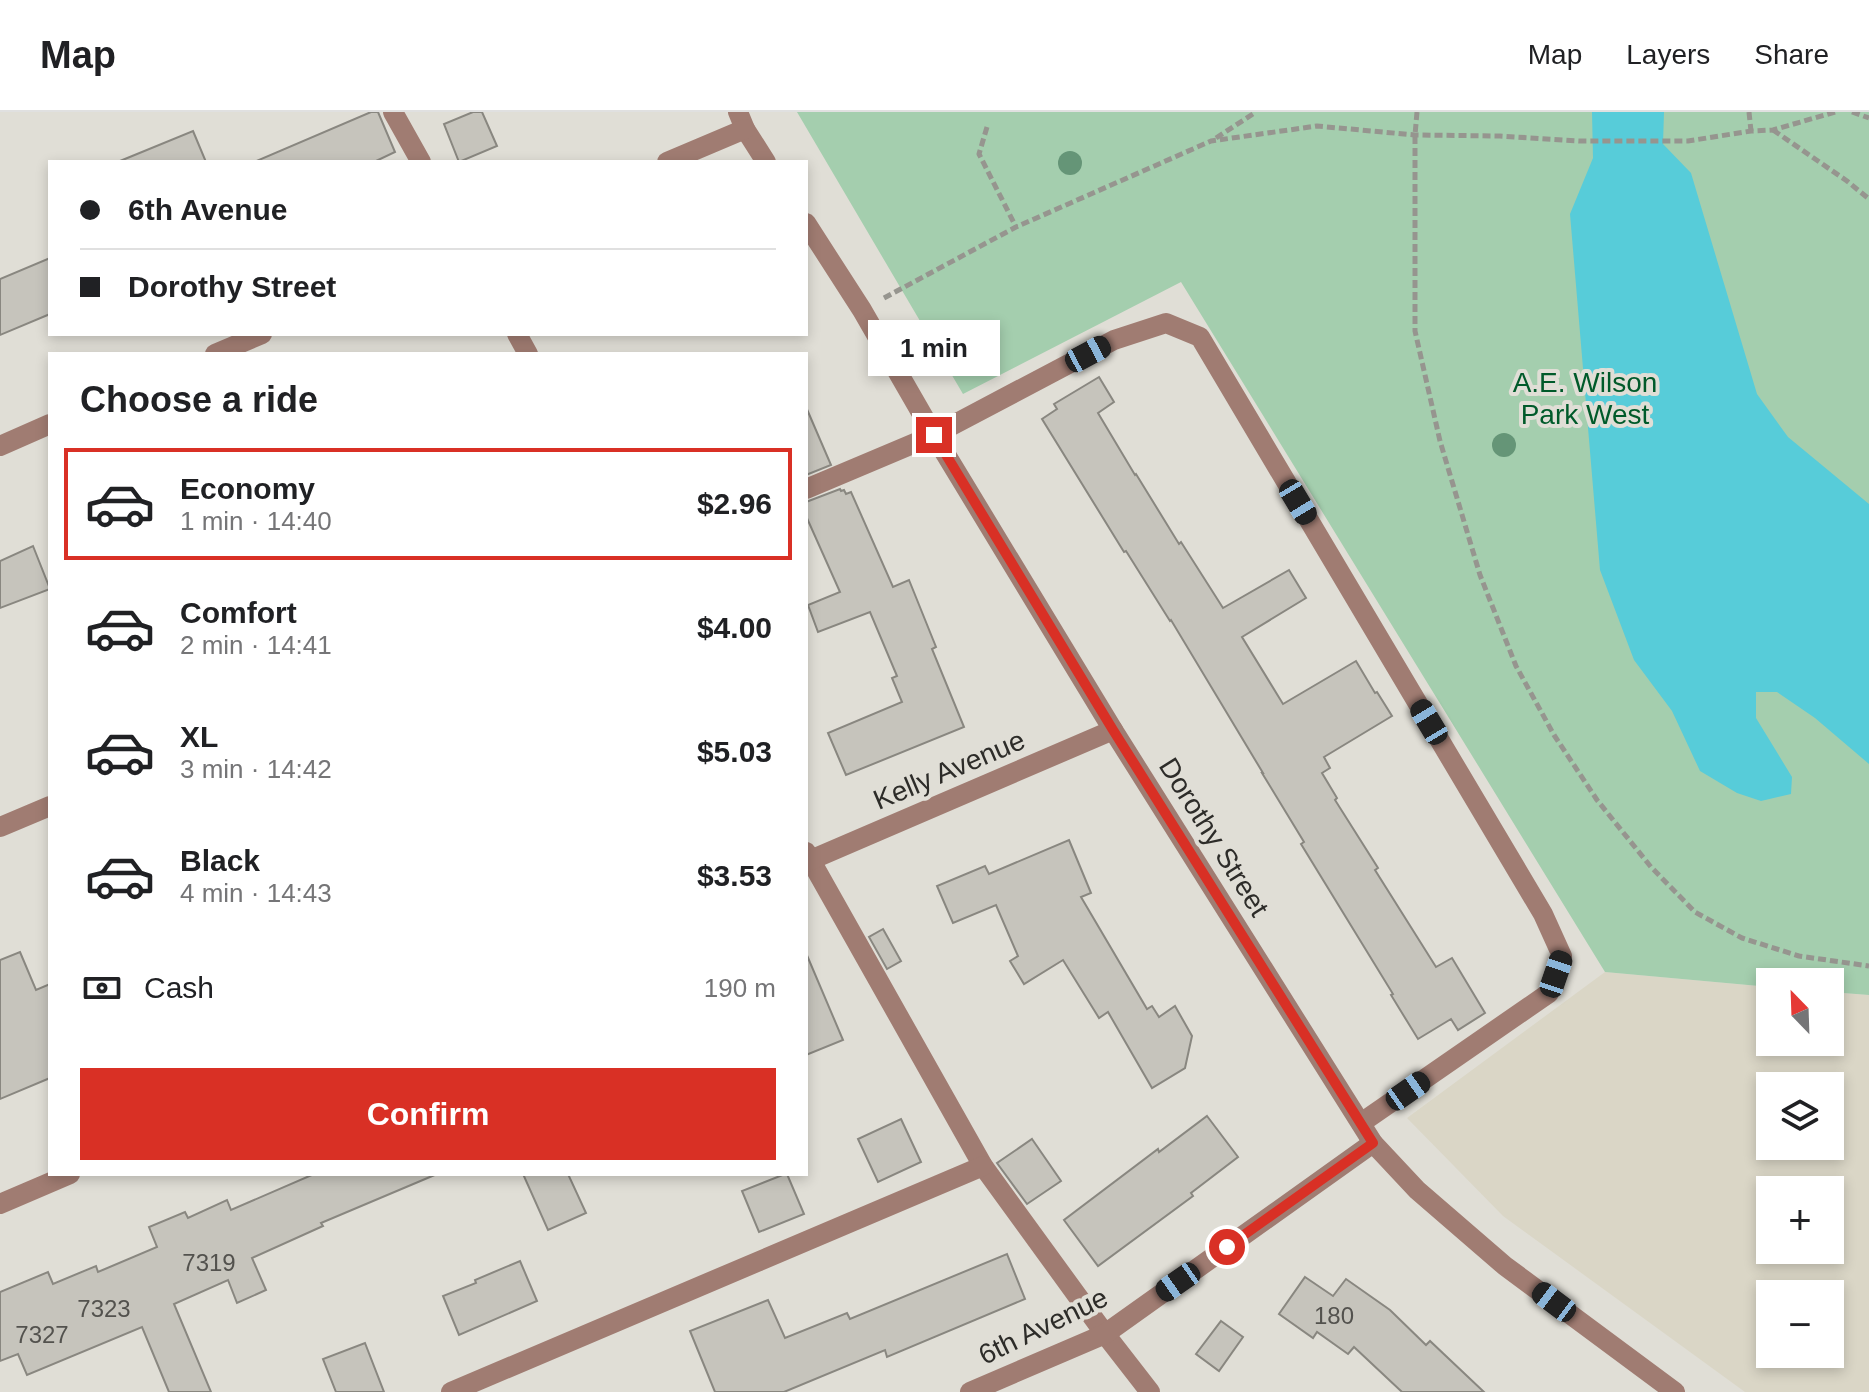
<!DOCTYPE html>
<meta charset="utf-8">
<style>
:root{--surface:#fff;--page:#f2f2f2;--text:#202124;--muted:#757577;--line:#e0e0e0;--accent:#d93025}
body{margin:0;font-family:Helvetica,sans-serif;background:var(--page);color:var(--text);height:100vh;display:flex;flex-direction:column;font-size:30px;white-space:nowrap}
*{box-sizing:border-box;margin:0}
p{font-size:26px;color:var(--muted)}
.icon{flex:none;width:44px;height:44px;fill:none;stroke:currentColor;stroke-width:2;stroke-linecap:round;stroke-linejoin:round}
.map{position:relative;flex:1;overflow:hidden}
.panel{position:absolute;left:48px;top:240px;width:760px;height:824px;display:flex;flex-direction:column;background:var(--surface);border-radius:0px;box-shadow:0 4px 12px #0003}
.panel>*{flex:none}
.guide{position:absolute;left:48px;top:48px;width:760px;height:176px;border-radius:0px;box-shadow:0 4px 12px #0003;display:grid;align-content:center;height:176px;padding:0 32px;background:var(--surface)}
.needle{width:52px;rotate:337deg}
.buttons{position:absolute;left:1756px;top:856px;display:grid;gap:16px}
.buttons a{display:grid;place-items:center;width:88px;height:88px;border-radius:0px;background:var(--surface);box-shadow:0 4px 12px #0003;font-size:40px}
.end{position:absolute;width:36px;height:36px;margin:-18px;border:10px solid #d93025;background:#fff;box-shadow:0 0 0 4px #fff}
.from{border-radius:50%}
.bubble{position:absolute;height:56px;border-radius:0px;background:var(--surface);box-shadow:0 4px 12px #0003;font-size:26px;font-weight:800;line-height:56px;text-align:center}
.car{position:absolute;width:24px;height:48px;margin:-24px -12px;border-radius:10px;box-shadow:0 0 6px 2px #0007;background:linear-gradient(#222 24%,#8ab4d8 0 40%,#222 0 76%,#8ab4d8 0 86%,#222 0)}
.guide b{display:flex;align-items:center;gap:28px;height:76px;font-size:30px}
.guide b+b{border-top:2px solid var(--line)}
.guide i{width:20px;height:20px;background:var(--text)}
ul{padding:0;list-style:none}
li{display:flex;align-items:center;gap:24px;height:112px;margin:0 16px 12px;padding:0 16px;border:4px solid transparent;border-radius:0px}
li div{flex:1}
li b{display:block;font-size:30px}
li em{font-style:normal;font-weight:800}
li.selected{border-color:var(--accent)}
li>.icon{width:72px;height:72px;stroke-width:1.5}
h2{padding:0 32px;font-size:36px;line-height:96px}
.pay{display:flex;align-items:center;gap:20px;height:88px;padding:0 32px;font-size:30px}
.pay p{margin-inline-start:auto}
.action{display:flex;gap:16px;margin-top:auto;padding:16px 32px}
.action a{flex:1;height:92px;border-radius:0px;background:var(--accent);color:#fff;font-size:32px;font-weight:800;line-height:92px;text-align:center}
header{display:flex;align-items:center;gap:48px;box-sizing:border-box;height:112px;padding:0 40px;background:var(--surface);border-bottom:2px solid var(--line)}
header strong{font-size:38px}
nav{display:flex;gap:44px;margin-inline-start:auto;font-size:28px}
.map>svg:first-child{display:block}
.built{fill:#dad6c6;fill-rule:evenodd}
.green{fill:#a4ceae}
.water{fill:#57ccd9}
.building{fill:#c6c4bc;stroke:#898780;stroke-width:2}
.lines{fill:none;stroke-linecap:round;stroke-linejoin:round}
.path{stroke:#96958f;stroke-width:5;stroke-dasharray:8 4;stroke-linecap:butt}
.minor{stroke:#a07c72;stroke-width:20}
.tree{fill:#659577}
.route{stroke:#d93025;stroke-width:10}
.labels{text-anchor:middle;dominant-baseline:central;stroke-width:8;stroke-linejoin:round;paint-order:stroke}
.number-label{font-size:24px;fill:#53524e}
.park-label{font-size:28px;fill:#005a2a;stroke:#e0ded6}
.street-label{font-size:28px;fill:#2d2c29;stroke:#e0ded6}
</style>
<header>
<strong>Map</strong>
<nav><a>Map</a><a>Layers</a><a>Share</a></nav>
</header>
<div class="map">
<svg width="1869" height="1280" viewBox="0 0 1869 1280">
<rect width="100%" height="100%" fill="#e0ded6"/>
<path class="built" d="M 1605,860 L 1770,875 L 1770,930 L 1830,930 L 1830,880 L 1869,883 L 1869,1280 L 1745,1280 L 1503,1104 L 1407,1006 ZM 1770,974 L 1830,974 L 1830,1034 L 1770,1034 ZM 1770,1078 L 1830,1078 L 1830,1138 L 1770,1138 ZM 1770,1182 L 1830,1182 L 1830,1242 L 1770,1242 Z"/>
<polygon class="green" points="797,0 1869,0 1869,883 1830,880 1830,870 1770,870 1770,875 1605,860 1181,170 963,282"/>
<polygon class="water" points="1592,0 1664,0 1663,32 1691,61 1757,282 1788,325 1869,392 1869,652 1815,606 1777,580 1756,580 1756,606 1792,665 1791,682 1761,689 1737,681 1700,659 1672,599 1634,548 1600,458 1570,102 1593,46"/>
<g class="building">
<polygon points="371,0 378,0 395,40 374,50 254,50"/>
<polygon points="473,0 482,0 497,34 459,50 444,12"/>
<polygon points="193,19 206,50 120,50 120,49"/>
<polygon points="50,146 50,202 0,223 0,167"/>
<polygon points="1099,265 1114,290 1098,301 1135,363 1136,362 1179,432 1181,430 1223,496 1289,458 1306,486 1242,525 1283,592 1356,549 1375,581 1377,580 1392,604 1324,645 1330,656 1322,661 1337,686 1335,688 1378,756 1375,758 1436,855 1452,846 1485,901 1458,918 1451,907 1418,927 1391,883 1393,882 1301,732 1304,730 1262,661 1263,661 1171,508 1170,509 1126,439 1124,440 1042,307 1057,297 1054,292"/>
<polygon points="806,295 831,353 806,363"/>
<polygon points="840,377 841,379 844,378 846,382 851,380 893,475 909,468 936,535 932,537 964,615 846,663 828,621 902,590 892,566 897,564 870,500 818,520 808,493 840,480 806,404 806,390"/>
<polygon points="33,434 50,477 0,496 0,449"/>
<polygon points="1069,728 1091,781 1081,785 1147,897 1152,894 1159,905 1175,894 1192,924 1185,956 1152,976 1108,900 1099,906 1063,848 1024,872 1010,849 1018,844 996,793 953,811 937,774 985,754 989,762"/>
<polygon points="883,817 901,849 887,857 869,825"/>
<polygon points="20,840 36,878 50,872 50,966 0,987 0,848"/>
<polygon points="806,841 843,928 806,943"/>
<polygon points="1207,1004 1238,1045 1191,1081 1193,1084 1098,1154 1064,1108 1158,1037 1159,1040"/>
<polygon points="901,1007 921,1050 878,1070 858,1027"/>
<polygon points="1032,1027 1061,1069 1027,1092 997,1051"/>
<polygon points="314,1062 437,1062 321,1111 323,1114 252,1146 266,1178 237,1191 228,1168 174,1192 211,1280 169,1280 142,1215 27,1263 18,1242 0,1249 0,1180 48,1160 53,1172 96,1154 98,1160 157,1135 149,1115 185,1100 188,1106 227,1088 231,1098"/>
<polygon points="523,1062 568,1062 586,1101 548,1118"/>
<polygon points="785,1062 787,1062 804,1102 759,1120 742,1079"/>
<polygon points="1007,1142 1025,1187 887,1245 885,1238 784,1280 715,1280 690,1219 768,1188 785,1226 847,1201 850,1207"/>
<polygon points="520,1149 537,1189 459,1223 443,1184 476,1171 475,1168"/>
<polygon points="1305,1165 1333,1184 1346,1167 1390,1198 1426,1233 1430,1229 1484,1280 1402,1280 1354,1235 1348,1242 1317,1220 1313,1226 1279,1202"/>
<polygon points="1221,1209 1243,1225 1219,1259 1196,1242"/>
<polygon points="365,1231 384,1280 336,1280 323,1247"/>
</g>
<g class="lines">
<g class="path">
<polyline points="1417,0 1415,23 1415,219 1440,329 1480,463 1516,554 1554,623 1597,688 1651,755 1695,800 1742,826 1799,844 1869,854"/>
<polyline points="1749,0 1751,19"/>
<polyline points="1852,0 1869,6"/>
<polyline points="987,15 979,42 1016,115"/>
<polyline points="1773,18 1847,69 1869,87"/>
<polyline points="1216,26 1256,0"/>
<polyline points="884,186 1016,115 1211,29 1317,14 1415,23 1500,24 1580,29 1688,29 1751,19 1773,18 1835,0"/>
</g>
<g class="minor">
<polyline points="393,0 421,50"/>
<polyline points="738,0 745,17 766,50"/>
<polyline points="667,50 745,17"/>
<polyline points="806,111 862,198 934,323 1113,618 1373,1031 1417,1078 1505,1154 1675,1280"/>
<polyline points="517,222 528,242"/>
<polyline points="215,242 262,222"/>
<polyline points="0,334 50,312"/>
<polyline points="806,377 934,323 1114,228 1166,211 1200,225 1543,802 1562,844 1549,881 1361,1011"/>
<polyline points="0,715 50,694"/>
<polyline points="806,740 983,1054 1105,1222 1150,1280"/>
<polyline points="806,750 1113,618"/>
<polyline points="0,1092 70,1062"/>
<polyline points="451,1280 983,1054"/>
<polyline points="970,1280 1105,1222 1373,1031"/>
</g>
</g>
<g class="tree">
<circle cx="1070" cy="51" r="12"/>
<circle cx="1504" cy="333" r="12"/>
</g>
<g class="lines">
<polyline class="route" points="934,323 1113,618 1373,1031 1227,1135"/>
</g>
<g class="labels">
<g class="number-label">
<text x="209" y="1150">7319</text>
<text x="104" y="1196">7323</text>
<text x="1334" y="1203">180</text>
<text x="42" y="1222">7327</text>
</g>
<g class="park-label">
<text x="1585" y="270">A.E. Wilson<tspan x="1585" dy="32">Park West</tspan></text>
</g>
<g class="street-label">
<text transform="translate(949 658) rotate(-23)">Kelly Avenue</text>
<text transform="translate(1214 725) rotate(58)">Dorothy Street</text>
<text transform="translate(1043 1214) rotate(-26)">6th Avenue</text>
</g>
</g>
</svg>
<div class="buttons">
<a><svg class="needle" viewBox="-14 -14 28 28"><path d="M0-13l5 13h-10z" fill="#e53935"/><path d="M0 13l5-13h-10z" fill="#757577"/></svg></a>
<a><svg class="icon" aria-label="layers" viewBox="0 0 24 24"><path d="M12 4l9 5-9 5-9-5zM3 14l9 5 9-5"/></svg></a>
<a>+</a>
<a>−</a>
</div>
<i class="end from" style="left:1227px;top:1135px"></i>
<i class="end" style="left:934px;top:323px"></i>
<div class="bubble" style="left:868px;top:208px;width:132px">1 min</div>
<i class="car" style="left:1088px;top:242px;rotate:62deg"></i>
<i class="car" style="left:1298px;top:390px;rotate:149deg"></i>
<i class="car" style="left:1429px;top:610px;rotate:329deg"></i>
<i class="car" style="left:1556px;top:862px;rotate:19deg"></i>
<i class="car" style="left:1408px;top:979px;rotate:55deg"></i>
<i class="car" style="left:1178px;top:1170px;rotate:235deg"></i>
<i class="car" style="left:1554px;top:1190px;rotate:307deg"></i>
<div class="guide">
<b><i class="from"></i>6th Avenue</b>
<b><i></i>Dorothy Street</b>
</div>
<section class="panel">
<h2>Choose a ride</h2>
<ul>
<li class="selected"><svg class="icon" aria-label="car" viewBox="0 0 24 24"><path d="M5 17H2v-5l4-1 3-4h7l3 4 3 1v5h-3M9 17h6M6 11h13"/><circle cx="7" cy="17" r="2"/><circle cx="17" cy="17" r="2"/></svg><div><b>Economy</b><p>1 min · 14:40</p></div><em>$2.96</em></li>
<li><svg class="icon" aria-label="car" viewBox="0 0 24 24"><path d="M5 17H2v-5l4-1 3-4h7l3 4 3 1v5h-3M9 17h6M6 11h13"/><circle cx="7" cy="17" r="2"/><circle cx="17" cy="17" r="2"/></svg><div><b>Comfort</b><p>2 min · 14:41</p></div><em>$4.00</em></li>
<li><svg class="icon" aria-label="car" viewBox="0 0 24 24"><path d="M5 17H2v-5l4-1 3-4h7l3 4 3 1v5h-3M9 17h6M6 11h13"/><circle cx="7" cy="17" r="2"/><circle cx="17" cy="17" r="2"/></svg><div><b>XL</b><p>3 min · 14:42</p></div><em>$5.03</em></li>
<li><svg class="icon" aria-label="car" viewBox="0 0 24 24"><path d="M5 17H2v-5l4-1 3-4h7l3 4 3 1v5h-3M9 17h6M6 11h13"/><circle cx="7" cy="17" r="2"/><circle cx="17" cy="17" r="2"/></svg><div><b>Black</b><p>4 min · 14:43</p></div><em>$3.53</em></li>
</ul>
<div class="pay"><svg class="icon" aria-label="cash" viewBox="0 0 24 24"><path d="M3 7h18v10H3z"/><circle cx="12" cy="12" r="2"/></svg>Cash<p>190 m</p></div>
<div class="action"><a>Confirm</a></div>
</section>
</div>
